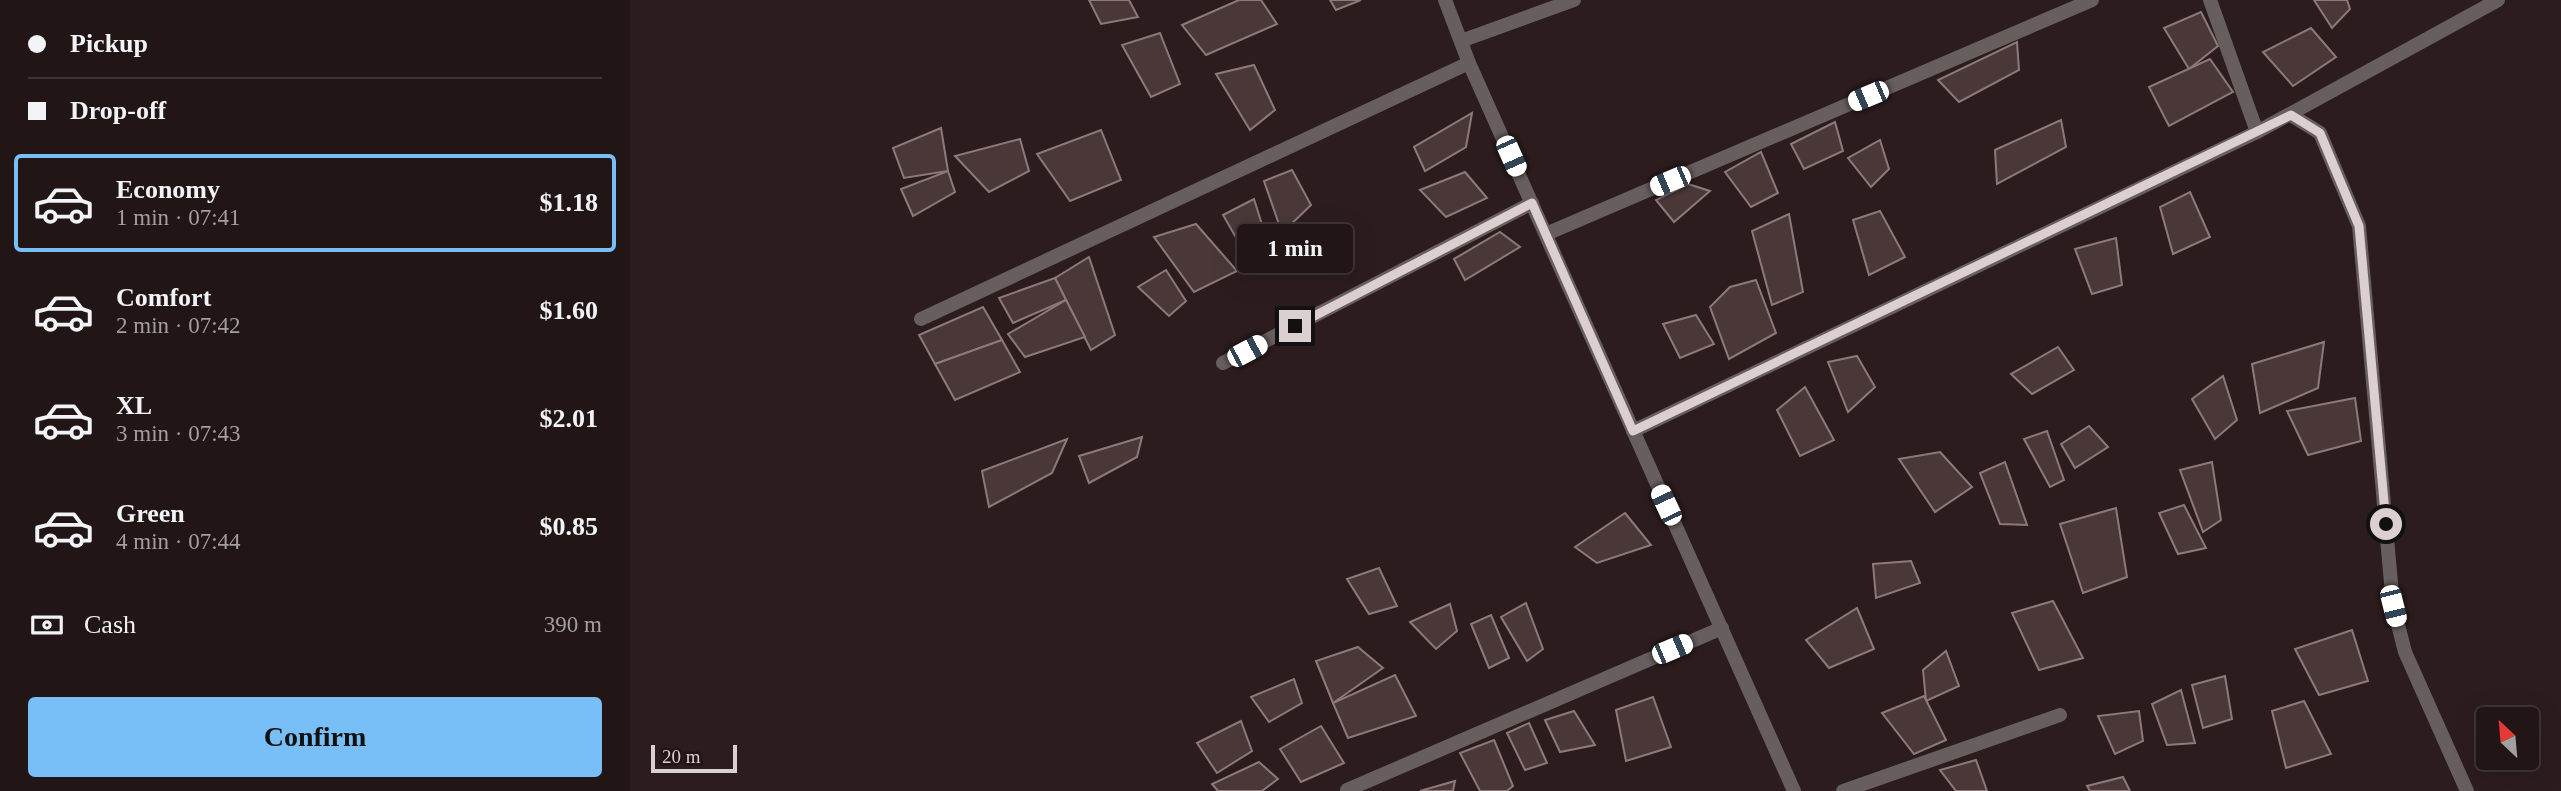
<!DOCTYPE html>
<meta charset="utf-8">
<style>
:root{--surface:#211516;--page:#2d2223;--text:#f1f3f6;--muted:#a29fa1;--line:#3e3435;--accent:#78bff7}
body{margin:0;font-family:Georgia,serif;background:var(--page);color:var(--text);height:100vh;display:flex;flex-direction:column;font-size:26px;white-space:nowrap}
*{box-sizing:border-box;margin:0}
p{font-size:23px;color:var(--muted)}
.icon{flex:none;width:38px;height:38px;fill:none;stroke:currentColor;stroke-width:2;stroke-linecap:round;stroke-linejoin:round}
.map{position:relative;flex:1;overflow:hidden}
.sheet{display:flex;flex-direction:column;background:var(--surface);width:630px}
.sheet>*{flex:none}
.top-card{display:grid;align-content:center;height:154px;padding:0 28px;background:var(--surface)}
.needle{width:46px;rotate:334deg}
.tools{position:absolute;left:1846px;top:707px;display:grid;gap:14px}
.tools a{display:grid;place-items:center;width:63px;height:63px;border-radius:7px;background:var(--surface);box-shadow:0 7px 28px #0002,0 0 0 2px var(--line);font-size:35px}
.scale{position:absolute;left:21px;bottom:18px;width:86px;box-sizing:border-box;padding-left:7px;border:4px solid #dbcfcf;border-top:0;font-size:19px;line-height:24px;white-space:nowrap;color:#dbcfcf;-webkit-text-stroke:5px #221314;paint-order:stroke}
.end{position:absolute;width:32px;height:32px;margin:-16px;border:9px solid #dbcfcf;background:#111;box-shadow:0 0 0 4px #111}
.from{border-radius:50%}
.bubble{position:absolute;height:49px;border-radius:7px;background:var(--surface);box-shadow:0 7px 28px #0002,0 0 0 2px var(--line);font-size:23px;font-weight:700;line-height:49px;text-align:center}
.car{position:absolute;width:21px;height:42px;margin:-21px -10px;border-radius:9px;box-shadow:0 0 5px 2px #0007;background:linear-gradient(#fff 24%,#345 0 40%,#fff 0 76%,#345 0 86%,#fff 0)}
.top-card b{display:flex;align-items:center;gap:24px;height:66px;font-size:26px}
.top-card b+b{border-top:2px solid var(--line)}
.top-card i{width:18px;height:18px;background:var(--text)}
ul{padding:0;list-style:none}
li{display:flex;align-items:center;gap:21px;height:98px;margin:0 14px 10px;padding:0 14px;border:4px solid transparent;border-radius:7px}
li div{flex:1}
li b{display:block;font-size:26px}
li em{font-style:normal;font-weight:700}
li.current{border-color:var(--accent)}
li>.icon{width:63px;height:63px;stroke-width:1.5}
.pay{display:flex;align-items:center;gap:18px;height:77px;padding:0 28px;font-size:26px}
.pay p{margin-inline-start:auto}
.primary-button{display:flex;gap:14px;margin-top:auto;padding:14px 28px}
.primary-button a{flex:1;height:80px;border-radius:7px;background:var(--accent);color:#111;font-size:28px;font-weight:700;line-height:80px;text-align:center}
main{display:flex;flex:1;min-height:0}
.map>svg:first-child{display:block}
.building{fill:#4a3838;stroke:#8d7979;stroke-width:2}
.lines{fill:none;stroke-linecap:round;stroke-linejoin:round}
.street{stroke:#675e5e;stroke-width:14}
.route{stroke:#dbcfcf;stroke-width:9}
</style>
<main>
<section class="sheet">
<div class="top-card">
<b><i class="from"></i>Pickup</b>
<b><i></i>Drop-off</b>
</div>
<ul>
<li class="current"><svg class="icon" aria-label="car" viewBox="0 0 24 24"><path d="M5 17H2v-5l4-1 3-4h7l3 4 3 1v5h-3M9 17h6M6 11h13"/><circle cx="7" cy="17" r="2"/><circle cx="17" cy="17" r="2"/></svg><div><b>Economy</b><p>1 min · 07:41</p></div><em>$1.18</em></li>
<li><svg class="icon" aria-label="car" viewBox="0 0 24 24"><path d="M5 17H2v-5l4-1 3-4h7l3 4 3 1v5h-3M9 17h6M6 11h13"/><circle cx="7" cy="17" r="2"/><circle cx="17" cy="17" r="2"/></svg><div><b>Comfort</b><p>2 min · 07:42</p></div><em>$1.60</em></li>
<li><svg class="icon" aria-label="car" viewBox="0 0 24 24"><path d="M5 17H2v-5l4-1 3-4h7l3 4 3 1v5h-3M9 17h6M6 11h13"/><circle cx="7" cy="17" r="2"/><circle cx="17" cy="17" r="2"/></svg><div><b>XL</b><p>3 min · 07:43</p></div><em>$2.01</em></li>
<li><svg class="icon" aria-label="car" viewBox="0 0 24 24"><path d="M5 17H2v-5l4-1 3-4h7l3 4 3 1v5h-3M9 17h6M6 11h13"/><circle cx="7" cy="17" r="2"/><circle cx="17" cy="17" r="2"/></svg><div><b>Green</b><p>4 min · 07:44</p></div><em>$0.85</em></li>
</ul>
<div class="pay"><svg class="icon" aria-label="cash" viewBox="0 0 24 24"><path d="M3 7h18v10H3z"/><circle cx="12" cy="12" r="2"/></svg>Cash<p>390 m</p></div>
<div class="primary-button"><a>Confirm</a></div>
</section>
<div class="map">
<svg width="1931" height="791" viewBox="0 0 1931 791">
<rect width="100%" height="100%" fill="#2c1c1d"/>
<g class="building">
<polygon points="459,0 499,0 508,17 471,24"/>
<polygon points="609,0 631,0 647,24 576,55 552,25"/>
<polygon points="700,0 731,0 706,10"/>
<polygon points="1684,0 1717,0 1720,9 1702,28"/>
<polygon points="1571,12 1588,46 1559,69 1534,28"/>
<polygon points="1681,28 1706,57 1663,86 1633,52"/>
<polygon points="530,33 550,84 521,97 492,45"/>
<polygon points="1387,42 1389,70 1329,102 1308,80"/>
<polygon points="1580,59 1603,92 1539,126 1519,87"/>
<polygon points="624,65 645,110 620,130 586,74"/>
<polygon points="842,113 836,147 795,171 784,147"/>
<polygon points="1431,120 1436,147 1367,184 1365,150"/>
<polygon points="1205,122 1213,151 1174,169 1161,144"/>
<polygon points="311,128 318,171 274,178 263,148"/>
<polygon points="471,130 491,180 440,201 407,154"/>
<polygon points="390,139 399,171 359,192 325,156"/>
<polygon points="1250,140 1259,169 1241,187 1218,158"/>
<polygon points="1131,152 1148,193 1121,207 1095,172"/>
<polygon points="662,170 681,205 652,233 634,181"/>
<polygon points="318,171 325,192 283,216 271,189"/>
<polygon points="835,172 857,198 816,217 790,190"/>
<polygon points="1058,184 1080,191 1044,222 1026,200"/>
<polygon points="1560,192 1580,237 1543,254 1530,207"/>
<polygon points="624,199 640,250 619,260 593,215"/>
<polygon points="1250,211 1275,257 1239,275 1223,220"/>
<polygon points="1159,214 1173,292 1142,305 1122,231"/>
<polygon points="566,224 607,271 564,292 524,237"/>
<polygon points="870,232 890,247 835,280 824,259"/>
<polygon points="1486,238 1492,285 1462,294 1445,249"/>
<polygon points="459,257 485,335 461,350 425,278"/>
<polygon points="536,270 556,301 539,316 508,287"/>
<polygon points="425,278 436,300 383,323 369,298"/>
<polygon points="1126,280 1146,333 1099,359 1080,307 1100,287"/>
<polygon points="436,300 455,337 395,357 378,334"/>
<polygon points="353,307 372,340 305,364 289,335"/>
<polygon points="1066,315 1084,344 1050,358 1033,324"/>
<polygon points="372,340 390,372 325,400 305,364"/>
<polygon points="1694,342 1688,388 1630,413 1622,364"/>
<polygon points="1428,347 1444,370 1402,394 1381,374"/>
<polygon points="1227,356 1245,387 1218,412 1198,362"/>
<polygon points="1593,376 1607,420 1585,439 1562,399"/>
<polygon points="1175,387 1204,440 1170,456 1147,410"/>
<polygon points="1725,398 1731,441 1678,455 1657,411"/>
<polygon points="1459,426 1478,447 1445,468 1431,444"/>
<polygon points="1417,431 1434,480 1420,487 1394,439"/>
<polygon points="512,437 507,457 459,483 449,456"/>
<polygon points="437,439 422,473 359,507 352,471"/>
<polygon points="1310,452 1342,487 1305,512 1269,459"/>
<polygon points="1375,462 1397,525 1370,524 1350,473"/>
<polygon points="1582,462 1591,520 1573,532 1550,470"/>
<polygon points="1554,505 1576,548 1548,554 1529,513"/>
<polygon points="1486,508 1497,577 1453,593 1430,524"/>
<polygon points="995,513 1021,545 967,563 945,547"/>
<polygon points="1281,561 1290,583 1246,598 1243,564"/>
<polygon points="749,568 767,606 739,614 717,579"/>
<polygon points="1423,601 1453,658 1409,670 1382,613"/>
<polygon points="896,603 913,649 897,661 871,617"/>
<polygon points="820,604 827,631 806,649 780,622"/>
<polygon points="1227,608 1244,649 1199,668 1176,640"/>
<polygon points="861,615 879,658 859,668 841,624"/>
<polygon points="1722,630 1738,681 1689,695 1665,649"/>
<polygon points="728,647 753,668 703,703 686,661"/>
<polygon points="1316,651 1329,686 1296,701 1293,670"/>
<polygon points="765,675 786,716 718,738 703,703"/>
<polygon points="1595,676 1602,719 1573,728 1562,685"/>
<polygon points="664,679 672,703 639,722 621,697"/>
<polygon points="1551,690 1565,743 1537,745 1522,704"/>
<polygon points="1294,696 1316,740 1284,754 1252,713"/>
<polygon points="1023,697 1041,747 996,761 986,710"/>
<polygon points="1674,701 1701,754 1656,768 1642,711"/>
<polygon points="944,711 965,745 930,752 915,720"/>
<polygon points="1509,711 1513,741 1485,754 1468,716"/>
<polygon points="611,721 622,751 587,773 567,743"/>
<polygon points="899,723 917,763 895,770 877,733"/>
<polygon points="691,726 714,763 671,782 650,749"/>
<polygon points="864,740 883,786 877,791 850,791 830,753"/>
<polygon points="1346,760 1357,791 1326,791 1310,770"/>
<polygon points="629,762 648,779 632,791 588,791 582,784"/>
<polygon points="1493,777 1500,791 1460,791 1457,786"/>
<polygon points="825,781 823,791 790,791"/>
</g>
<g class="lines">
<g class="street">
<polyline points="815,0 839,63 1164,791"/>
<polyline points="1580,0 1627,132"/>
<polyline points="831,41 944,0"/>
<polyline points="1661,115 1690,133 1729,226 1763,605 1775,652 1837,791"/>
<polyline points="916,234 1462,0"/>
<polyline points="291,319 839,63"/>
<polyline points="593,363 902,203"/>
<polyline points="1003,431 1627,132 1868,0"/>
<polyline points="717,790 1092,628"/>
<polyline points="1213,791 1430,715"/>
</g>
</g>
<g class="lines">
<polyline class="route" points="665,326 902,203 1003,431 1661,115 1690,133 1729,226 1756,524"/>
</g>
</svg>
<div class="tools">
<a><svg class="needle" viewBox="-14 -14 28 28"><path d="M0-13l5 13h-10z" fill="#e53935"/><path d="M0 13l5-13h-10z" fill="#a29fa1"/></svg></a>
</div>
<div class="scale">20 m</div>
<i class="end from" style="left:1756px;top:524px"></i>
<i class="end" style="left:665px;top:326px"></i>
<div class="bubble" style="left:607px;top:224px;width:116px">1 min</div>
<i class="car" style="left:1238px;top:96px;rotate:247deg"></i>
<i class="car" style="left:881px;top:156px;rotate:156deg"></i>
<i class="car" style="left:1040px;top:181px;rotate:247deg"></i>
<i class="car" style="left:617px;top:351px;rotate:62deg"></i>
<i class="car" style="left:1036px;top:505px;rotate:335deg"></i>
<i class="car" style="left:1763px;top:606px;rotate:166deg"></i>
<i class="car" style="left:1042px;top:649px;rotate:67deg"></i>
</div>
</main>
